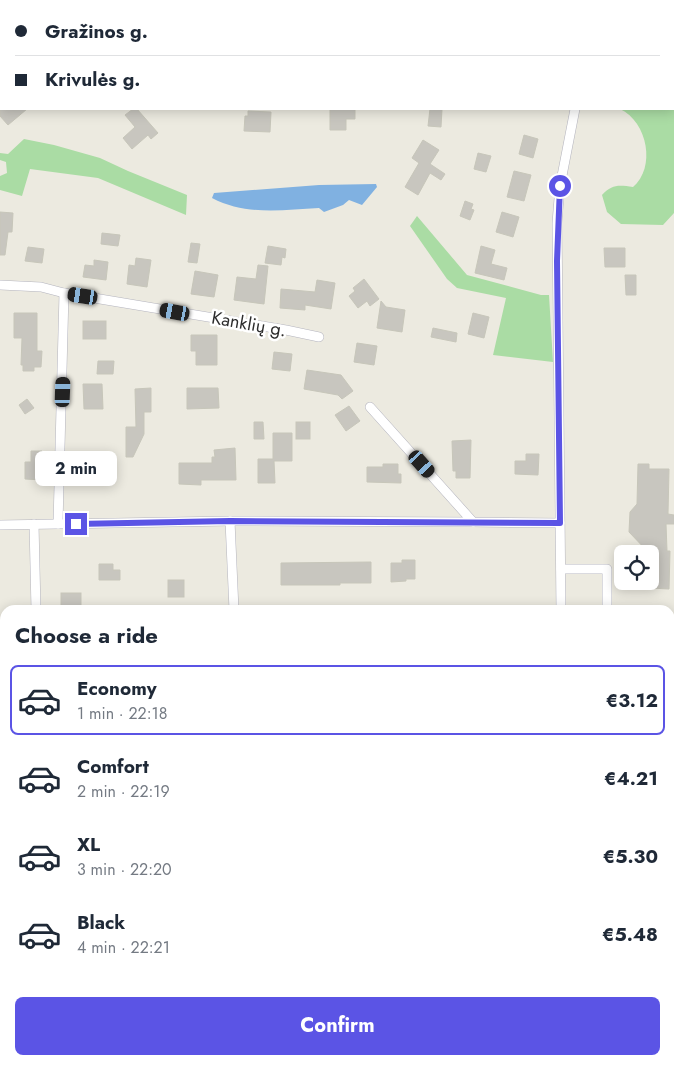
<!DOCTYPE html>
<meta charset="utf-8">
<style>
:root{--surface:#fff;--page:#f2f2f3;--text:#1f2937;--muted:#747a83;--line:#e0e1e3;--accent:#5b54e5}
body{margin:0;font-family:Jost,sans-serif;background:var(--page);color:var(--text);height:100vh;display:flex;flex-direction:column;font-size:19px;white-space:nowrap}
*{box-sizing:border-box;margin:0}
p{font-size:16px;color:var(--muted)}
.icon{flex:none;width:28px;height:28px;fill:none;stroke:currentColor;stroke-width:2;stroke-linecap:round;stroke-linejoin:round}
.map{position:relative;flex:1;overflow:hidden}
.panel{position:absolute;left:0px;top:605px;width:675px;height:460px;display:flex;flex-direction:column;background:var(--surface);border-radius:15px 15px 0 0;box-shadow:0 2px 12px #0003}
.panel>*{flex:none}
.guide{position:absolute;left:0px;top:0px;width:675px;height:110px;box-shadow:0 2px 12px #0003;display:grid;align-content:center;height:110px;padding:0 15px;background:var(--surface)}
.fabs{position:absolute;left:614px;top:545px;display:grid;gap:10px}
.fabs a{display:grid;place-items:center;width:45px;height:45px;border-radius:8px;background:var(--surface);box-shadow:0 2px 12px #0003;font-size:25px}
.end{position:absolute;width:22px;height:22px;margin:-11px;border:6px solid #5b54e5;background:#fff;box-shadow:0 0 0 2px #fff}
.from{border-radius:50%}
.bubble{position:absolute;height:35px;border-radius:8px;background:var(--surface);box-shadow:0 2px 12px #0003;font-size:16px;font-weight:700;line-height:35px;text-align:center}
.car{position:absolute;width:15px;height:30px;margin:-15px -8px;border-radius:6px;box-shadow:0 0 4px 1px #0007;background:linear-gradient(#222 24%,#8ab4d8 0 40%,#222 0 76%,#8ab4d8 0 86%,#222 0)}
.guide b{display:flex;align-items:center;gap:18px;height:48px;font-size:19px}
.guide b+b{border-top:1px solid var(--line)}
.guide i{width:12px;height:12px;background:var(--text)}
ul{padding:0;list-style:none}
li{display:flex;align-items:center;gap:15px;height:70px;margin:0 10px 8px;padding:0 5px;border:2px solid transparent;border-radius:8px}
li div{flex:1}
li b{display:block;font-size:19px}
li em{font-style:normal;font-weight:700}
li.current{border-color:var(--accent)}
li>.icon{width:45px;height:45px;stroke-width:1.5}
h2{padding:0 15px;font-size:22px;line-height:60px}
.button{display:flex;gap:10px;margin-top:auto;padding:10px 15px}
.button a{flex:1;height:58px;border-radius:8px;background:var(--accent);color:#fff;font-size:20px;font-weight:700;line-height:58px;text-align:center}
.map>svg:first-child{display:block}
.industrial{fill:#e3e0e6}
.green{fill:#aadca4}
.water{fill:#80b1e1}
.building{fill:#c8c6bf;stroke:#c7c6ba}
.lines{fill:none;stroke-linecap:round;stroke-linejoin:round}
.minor-casing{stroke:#b4b4be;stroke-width:10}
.tertiary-casing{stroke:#b4b4be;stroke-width:12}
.minor{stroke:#fff;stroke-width:9}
.tertiary{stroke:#fff;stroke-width:11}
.route{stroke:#5b54e5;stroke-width:6}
.labels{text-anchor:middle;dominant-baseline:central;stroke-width:5;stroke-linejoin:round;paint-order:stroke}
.street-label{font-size:18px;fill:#2c2c2c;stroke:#fff}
</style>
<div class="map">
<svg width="674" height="1065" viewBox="0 0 674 1065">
<rect width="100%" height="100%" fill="#eceae0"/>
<rect class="industrial" x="670" y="632" width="4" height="239"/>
<g class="green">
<path d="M 616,0 L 674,0 L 674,213 L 663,225 L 621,224 L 607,212 L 602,195 C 612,184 619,185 633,187 C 656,168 648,122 620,109 L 674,109 L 674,1 L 615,1 Z"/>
<polygon points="24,139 54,145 100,158 128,171 187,195 186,215 98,178 30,169 22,196 0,190 0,176 7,173 6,162 0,160 0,153 8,154"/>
<polygon points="417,216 467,275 541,295 549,295 553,362 493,355 506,298 457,288 447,279 410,226"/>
<polygon points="674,879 674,1065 666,1065 666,1060 670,1060 670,880"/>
</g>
<path class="water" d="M 376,184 L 377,187 L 362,205 L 349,200 L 343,205 L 324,212 L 319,208 C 282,210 247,216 212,198 L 214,193 L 319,185 Z"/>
<g class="building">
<polygon points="0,109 27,109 8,125 0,116"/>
<polygon points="133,109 137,109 158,133 151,139 148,135 132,149 123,138 135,127 125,115"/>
<polygon points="330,109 355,109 355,119 346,119 346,130 330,130"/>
<polygon points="430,109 442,109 441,127 428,126"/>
<polygon points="248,111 271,112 270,132 244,131 245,116 248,116"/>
<polygon points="524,135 538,139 533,158 519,154"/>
<polygon points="423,140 439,150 430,164 445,174 441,180 430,173 418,195 405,187 419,163 412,158"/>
<polygon points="478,153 491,156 486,172 474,169"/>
<polygon points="514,171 531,175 524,201 507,197"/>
<polygon points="465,201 473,204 471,209 474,210 470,220 460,216"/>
<polygon points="0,212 13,213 12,232 8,232 5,255 0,255"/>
<polygon points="502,212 519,217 513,237 496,232"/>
<polygon points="102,233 120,235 118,246 101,244"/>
<polygon points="191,243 200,244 197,263 188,262"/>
<polygon points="268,246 286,249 285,258 282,257 281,265 265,263"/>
<polygon points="481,246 495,250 491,264 507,268 504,280 475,273"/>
<polygon points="28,247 44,249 42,263 25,261"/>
<polygon points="604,248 625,248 625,267 605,267"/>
<polygon points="136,258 151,260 147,287 127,284 129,265 135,266"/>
<polygon points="94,260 108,262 106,280 83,277 85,265 94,266"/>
<polygon points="258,265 268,266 264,304 234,300 237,277 256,279"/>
<polygon points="195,271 218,275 214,297 191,294"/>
<polygon points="625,275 636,275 636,295 626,295"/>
<polygon points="364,279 379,299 370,306 367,301 358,308 349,296 355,291 353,288"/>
<polygon points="317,280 335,283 331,309 305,305 305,310 280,308 281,289 315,292"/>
<polygon points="381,301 386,307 405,310 402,332 377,328"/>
<polygon points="14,313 37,313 37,351 42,351 41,367 34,367 34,371 23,371 23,365 21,365 22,338 14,338"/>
<polygon points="473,313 489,317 484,338 468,334"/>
<rect x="83" y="321" width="23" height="18"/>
<polygon points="433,328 457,333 456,342 431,337"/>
<polygon points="191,335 217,335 217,365 196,365 196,351 191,351"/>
<polygon points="357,343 377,346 374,365 354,362"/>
<polygon points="274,352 292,354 290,371 272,369"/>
<polygon points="98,361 114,361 113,374 97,374"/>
<polygon points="307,370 341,375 353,391 342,399 338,395 304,389"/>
<polygon points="83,384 102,384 103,409 84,409"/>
<polygon points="151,388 151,412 144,412 144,434 133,457 126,457 126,427 136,427 135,389"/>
<polygon points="187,388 218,388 219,408 187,409"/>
<polygon points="27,399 34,408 25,414 19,405"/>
<polygon points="349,406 360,421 346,431 335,415"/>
<polygon points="254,422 263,422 264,439 254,439"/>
<rect x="296" y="422" width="14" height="17"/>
<polygon points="273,433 292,433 292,461 274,461 275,483 258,483 258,459 273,459"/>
<polygon points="471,440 470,478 456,478 456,471 453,471 452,441"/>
<polygon points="235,448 236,480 201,480 201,485 179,484 179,463 212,463 212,457 215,457 214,450"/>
<polygon points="31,451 42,451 42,480 25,479 25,462 31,462"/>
<polygon points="526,454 539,454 538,475 515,474 515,461 526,461"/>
<rect x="87" y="457" width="18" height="24"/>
<polygon points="383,464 398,464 398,474 401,474 401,483 367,482 367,467 383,467"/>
<polygon points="638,464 649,464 649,469 669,469 668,514 674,515 674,524 666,524 667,551 670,551 669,589 650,588 650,554 629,532 630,512 637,504"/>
<polygon points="402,560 415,560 415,579 406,579 406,581 391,582 391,563 402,563"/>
<polygon points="371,562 371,583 340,583 340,585 281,585 281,563"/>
<polygon points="99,564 113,564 113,570 120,570 120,580 99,580"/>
<rect x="168" y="580" width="16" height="17"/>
<rect x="61" y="593" width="20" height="17"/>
</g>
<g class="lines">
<defs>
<g id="minor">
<polyline points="201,0 202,1"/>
<polyline points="411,1 411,0"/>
<polyline points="593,1 593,0"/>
<polyline points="0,285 41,287 64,293 286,330 319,337"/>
<polyline points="370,407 473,522 560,523"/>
<polyline points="230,521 234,610"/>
<polyline points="34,524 36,610"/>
<polyline points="58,524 64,293"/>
<polyline points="0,525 230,521 473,522"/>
<polyline points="561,569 607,569 607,610"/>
<polyline points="561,610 557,223 560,186 575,109"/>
<polyline points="614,1060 614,1065"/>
</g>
<g id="tertiary">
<polyline points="17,1 18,0"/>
<polyline points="0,17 1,16"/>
</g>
</defs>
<use href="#minor" class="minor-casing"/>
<use href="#tertiary" class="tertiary-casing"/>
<use href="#minor" class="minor"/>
<use href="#tertiary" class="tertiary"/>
</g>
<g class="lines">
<polyline class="route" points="76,524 230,521 560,523 557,261 560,186"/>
</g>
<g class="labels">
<g class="street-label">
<text transform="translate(249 324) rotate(10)">Kanklių g.</text>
</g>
</g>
</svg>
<div class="fabs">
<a><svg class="icon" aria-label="locate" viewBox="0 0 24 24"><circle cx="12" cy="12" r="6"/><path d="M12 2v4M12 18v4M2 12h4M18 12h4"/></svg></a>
</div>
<i class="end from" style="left:560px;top:186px"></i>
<i class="end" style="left:76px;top:524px"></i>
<div class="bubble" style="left:35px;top:451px;width:82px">2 min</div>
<i class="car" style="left:83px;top:296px;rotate:279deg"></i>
<i class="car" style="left:175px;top:312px;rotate:280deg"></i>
<i class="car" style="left:63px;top:392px;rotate:2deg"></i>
<i class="car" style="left:422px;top:464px;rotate:138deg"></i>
<div class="guide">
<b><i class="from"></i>Gražinos g.</b>
<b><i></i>Krivulės g.</b>
</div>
<section class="panel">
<h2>Choose a ride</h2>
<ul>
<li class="current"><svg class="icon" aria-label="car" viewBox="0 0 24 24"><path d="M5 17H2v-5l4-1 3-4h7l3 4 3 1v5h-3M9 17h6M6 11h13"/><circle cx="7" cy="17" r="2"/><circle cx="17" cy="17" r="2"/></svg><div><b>Economy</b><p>1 min · 22:18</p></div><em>€3.12</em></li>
<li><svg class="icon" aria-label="car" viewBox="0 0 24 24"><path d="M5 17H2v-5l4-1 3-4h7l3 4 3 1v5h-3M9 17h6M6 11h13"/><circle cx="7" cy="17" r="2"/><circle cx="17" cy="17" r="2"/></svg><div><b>Comfort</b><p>2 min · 22:19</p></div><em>€4.21</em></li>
<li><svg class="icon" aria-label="car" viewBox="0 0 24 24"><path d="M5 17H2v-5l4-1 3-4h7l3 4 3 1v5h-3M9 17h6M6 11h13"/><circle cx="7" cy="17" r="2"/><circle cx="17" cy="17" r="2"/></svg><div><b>XL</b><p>3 min · 22:20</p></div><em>€5.30</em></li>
<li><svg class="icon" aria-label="car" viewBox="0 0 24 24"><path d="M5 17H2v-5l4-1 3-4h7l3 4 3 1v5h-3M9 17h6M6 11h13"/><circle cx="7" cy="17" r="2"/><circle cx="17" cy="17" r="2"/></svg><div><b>Black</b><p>4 min · 22:21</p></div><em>€5.48</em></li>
</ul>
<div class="button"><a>Confirm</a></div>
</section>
</div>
